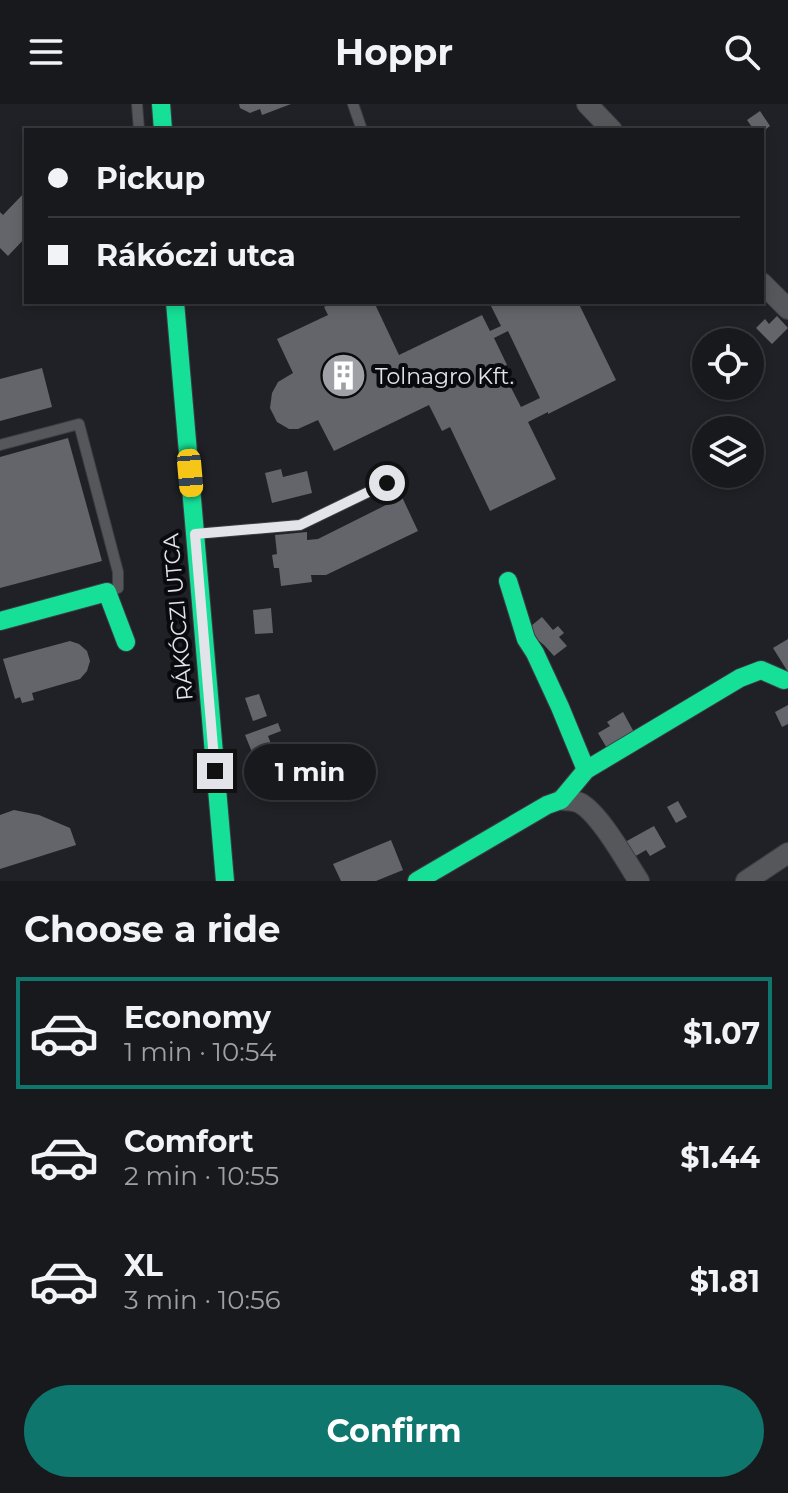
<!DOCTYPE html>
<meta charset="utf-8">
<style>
:root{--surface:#18191c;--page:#212225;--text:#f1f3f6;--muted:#9fa0a3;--line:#36383b;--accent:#0f766e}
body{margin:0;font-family:Montserrat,sans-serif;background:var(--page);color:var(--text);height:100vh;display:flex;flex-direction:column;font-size:30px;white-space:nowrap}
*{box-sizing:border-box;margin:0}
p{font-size:26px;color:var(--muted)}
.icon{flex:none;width:44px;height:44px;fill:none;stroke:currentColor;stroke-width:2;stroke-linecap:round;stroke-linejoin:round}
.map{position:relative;height:777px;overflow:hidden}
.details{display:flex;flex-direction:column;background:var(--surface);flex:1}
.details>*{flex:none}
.top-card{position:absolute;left:24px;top:24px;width:740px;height:176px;border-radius:0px;box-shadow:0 4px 12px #0003,0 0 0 2px var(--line);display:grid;align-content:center;height:176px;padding:0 24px;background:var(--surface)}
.controls{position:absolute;left:692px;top:224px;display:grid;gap:16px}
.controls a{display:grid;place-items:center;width:72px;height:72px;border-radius:50%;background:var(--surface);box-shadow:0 4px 12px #0003,0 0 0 2px var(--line);font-size:40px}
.end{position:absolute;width:36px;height:36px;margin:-18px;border:10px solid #e2e4ea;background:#111;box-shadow:0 0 0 4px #111}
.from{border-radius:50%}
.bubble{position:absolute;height:56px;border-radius:28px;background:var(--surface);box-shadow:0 4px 12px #0003,0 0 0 2px var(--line);font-size:26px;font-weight:700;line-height:56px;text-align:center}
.car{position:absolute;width:24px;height:48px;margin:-24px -12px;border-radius:10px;box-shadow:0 0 6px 2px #0007;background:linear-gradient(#f5c518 24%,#345 0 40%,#f5c518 0 76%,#345 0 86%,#f5c518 0)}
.top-card b{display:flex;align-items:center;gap:28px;height:76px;font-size:30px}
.top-card b+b{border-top:2px solid var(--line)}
.top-card i{width:20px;height:20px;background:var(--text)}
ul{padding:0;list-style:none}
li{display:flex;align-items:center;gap:24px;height:112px;margin:0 16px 12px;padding:0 8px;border:4px solid transparent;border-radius:0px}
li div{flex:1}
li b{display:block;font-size:30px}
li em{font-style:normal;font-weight:700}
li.active{border-color:var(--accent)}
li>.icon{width:72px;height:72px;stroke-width:1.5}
h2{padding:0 24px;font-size:36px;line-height:96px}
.cta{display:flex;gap:16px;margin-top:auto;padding:16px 24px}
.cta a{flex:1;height:92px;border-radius:48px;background:var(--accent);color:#fff;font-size:32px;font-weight:700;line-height:92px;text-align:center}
header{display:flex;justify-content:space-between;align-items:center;height:104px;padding:0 24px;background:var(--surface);font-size:36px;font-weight:700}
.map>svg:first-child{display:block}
.building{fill:#64656a;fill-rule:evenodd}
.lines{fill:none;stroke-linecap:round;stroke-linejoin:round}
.lane-casing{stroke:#3d3e43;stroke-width:12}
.street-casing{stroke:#3d3e43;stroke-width:22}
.fast-casing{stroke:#3d3e43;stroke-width:20}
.lane{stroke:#56575b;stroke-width:10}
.street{stroke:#56575b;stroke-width:20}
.fast{stroke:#16e098;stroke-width:18}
.route{stroke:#e2e4ea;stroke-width:10}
.labels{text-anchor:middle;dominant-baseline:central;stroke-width:8;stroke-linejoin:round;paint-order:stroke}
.poi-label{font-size:22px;fill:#e2e4ea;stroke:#090a0e;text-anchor:start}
.street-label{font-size:22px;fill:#e2e4ea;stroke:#090a0e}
</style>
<header><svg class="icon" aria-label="menu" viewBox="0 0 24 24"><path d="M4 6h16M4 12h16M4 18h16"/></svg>Hoppr<svg class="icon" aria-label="search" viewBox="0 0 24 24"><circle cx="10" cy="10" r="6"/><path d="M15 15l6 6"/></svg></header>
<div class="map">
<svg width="788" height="777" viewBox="0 0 788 777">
<rect width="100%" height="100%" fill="#202126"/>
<g class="building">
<polygon points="239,0 291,0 262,11 260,5 250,9 240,4"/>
<polygon points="760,7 770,22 762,28 762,26 754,26 747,16"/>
<polygon points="26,87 26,133 8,152 0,144 0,108 3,111"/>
<path d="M 334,198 L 374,198 L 399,251 L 482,211 L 490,227 L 501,222 L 489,198 L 578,198 L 616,276 L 548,310 L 548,308 L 528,318 L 556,375 L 490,407 L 450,323 L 442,327 L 429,301 L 334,347 L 318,316 L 298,325 L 289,325 L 277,318 L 270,304 L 272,289 L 278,278 L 293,269 L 277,235 L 328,211 L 324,203 ZM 508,227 L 540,294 L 521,303 L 501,264 L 507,261 L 494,234 Z"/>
<polygon points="777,212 788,224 772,240 756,224 765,215 769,220"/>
<polygon points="42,264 52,303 0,317 0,275"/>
<polygon points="68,334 102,457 0,484 0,353"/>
<polygon points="281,365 283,373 307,367 312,389 272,399 265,369"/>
<polygon points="402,393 418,427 326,471 311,471 312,478 281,482 279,464 274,464 272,451 277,450 275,431 307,428 307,436 318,435"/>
<polygon points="271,504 273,529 255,530 253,506"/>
<polygon points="542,513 553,526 558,522 564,529 559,533 567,542 554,552 544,541 526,526"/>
<polygon points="788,535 788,568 773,544"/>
<polygon points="70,537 79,540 87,547 90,557 87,567 80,575 32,589 34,596 22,599 20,593 15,595 3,555"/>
<polygon points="259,590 267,612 253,617 245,594"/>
<polygon points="788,601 788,620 782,623 775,608"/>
<polygon points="623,608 635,630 608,646 598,629 610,622 607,618"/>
<polygon points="278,619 281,627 268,632 273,645 254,653 245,631"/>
<polygon points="678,697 687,713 676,719 667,703"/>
<polygon points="14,706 39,711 70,724 76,741 0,765 0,711"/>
<polygon points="654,722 666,743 650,752 646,746 634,753 625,738"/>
<polygon points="391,736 403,766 376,777 341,777 333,760"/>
</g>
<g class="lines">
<defs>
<g id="lane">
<polyline points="137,0 139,26"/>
<polyline points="353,0 362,26"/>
<polyline points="0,341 79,320 118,468 118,484 112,486"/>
<polyline points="195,430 300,421 387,379"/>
</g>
<g id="street">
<polyline points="587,0 612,26"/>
<polyline points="762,179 788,205"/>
<path d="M 561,696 C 567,696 573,696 580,699 C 600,710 626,757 639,777"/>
<polyline points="746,777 788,749"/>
</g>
<g id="fast">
<polyline points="161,0 163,26"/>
<polyline points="175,198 225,777"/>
<polyline points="508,477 526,535 535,549 560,603 586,666"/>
<polyline points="0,517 107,488 126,538"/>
<polyline points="417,777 547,701 561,696 586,666 740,574 761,566 784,576"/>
</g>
</defs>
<use href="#lane" class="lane-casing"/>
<use href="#street" class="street-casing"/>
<use href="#fast" class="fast-casing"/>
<use href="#lane" class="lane"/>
<use href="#street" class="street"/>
<use href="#fast" class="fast"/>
</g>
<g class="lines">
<polyline class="route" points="215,667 195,430 300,421 387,379"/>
</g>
<defs>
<symbol id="building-disc" viewBox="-11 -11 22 22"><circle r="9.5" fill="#9ea0a5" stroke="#090a0e"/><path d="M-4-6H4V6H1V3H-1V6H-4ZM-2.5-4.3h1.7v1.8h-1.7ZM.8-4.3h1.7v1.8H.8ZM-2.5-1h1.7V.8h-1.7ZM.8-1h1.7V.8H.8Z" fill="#fff"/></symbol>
</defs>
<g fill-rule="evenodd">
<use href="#building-disc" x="318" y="246" width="51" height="51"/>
</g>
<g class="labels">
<g class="poi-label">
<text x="375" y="272">Tolnagro Kft.</text>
</g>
<g class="street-label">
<text transform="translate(178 513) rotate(-95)">RÁKÓCZI UTCA</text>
</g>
</g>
</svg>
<div class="controls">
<a><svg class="icon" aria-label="locate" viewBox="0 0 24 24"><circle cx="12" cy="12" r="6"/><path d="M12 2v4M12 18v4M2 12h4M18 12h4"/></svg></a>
<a><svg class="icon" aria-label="layers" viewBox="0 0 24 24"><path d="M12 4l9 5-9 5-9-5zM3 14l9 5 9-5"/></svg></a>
</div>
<i class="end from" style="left:387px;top:379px"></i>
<i class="end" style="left:215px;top:667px"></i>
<div class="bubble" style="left:244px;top:640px;width:132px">1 min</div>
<i class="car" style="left:190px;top:369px;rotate:175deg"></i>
<div class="top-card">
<b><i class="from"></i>Pickup</b>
<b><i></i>Rákóczi utca</b>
</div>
</div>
<section class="details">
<h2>Choose a ride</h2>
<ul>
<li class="active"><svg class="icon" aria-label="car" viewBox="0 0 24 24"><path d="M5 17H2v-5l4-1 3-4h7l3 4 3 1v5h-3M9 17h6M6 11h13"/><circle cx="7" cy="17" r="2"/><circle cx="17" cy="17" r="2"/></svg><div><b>Economy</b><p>1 min · 10:54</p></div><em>$1.07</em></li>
<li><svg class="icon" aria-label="car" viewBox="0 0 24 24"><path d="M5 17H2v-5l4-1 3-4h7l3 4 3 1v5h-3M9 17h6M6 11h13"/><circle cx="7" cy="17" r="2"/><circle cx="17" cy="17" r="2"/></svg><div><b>Comfort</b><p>2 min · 10:55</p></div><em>$1.44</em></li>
<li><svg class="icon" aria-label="car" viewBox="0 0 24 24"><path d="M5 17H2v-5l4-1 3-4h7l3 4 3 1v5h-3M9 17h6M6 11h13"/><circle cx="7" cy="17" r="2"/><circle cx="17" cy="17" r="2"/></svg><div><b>XL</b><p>3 min · 10:56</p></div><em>$1.81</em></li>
</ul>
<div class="cta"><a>Confirm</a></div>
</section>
